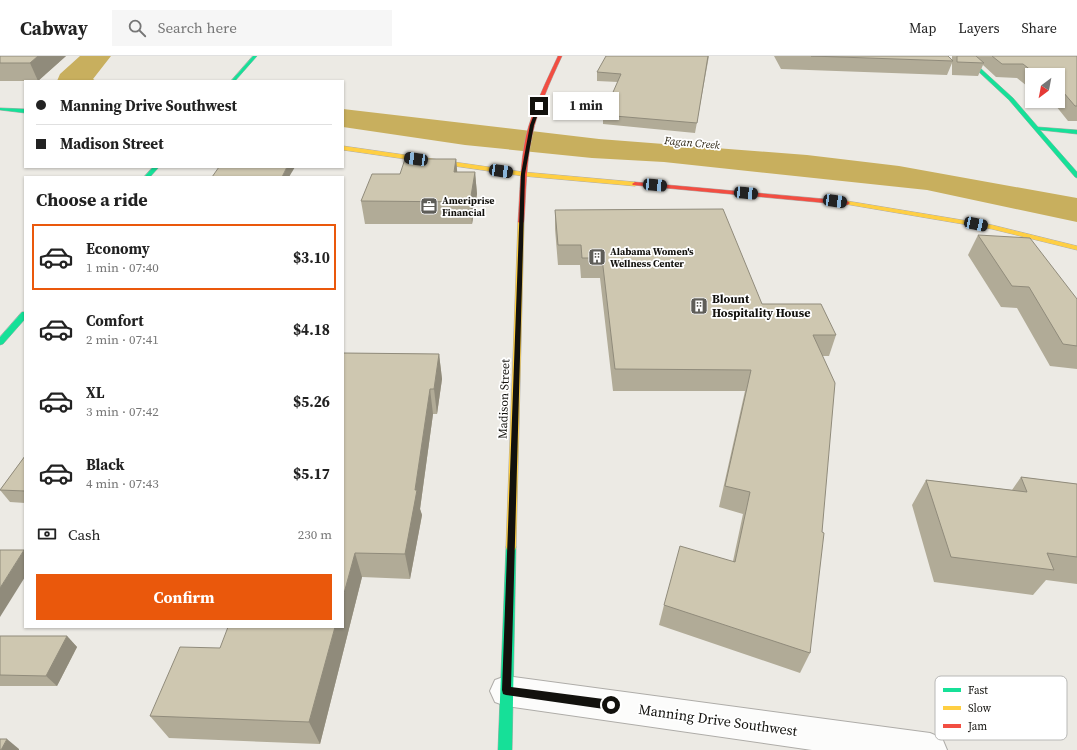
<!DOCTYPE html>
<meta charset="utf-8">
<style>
:root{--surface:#fff;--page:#f6f6f6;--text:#222;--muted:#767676;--line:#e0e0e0;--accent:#ea580c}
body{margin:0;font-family:"Source Serif 4",serif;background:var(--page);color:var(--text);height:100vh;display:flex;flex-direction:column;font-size:15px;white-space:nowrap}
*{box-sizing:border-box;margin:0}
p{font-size:13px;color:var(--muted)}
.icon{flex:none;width:22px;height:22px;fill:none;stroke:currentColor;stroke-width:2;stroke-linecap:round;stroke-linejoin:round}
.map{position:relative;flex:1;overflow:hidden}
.details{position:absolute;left:24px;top:120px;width:320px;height:452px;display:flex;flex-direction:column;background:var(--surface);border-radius:0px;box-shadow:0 1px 3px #0004}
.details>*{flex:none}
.guide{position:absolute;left:24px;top:24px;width:320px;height:88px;border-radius:0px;box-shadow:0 1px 3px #0004;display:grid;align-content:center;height:88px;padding:0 12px;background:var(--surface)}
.needle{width:26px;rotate:212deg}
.controls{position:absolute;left:1025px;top:12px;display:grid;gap:8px}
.controls a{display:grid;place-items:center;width:40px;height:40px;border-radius:0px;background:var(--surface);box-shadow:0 1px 3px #0004;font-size:20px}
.end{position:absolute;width:18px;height:18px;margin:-9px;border:5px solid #12110d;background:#fff;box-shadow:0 0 0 2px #fff}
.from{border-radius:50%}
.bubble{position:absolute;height:28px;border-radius:0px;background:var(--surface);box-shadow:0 1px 3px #0004;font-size:13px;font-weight:700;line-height:28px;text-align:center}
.car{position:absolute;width:12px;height:24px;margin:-12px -6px;border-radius:5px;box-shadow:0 0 3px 1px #0007;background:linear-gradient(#222 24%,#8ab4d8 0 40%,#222 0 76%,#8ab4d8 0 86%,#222 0)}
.guide b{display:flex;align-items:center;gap:14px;height:38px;font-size:15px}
.guide b+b{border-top:1px solid var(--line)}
.guide i{width:10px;height:10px;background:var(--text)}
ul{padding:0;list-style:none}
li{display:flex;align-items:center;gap:12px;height:66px;margin:0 8px 6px;padding:0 4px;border:2px solid transparent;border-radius:0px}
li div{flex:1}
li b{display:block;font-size:15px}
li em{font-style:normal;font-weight:700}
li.selected{border-color:var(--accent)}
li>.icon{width:36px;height:36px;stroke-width:1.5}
h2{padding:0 12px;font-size:18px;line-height:48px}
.pay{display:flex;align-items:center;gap:10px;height:44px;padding:0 12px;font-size:15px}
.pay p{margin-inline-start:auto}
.action{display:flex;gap:8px;margin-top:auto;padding:8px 12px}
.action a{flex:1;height:46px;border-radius:0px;background:var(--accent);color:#fff;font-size:16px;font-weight:700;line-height:46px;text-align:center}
header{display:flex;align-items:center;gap:24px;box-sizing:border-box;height:56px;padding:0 20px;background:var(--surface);border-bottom:1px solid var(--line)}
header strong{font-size:19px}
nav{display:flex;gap:22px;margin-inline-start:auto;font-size:14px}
.search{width:280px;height:36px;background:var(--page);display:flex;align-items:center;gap:10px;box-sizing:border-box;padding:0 14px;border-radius:0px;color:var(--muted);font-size:15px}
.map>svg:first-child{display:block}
.water{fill:#c8af5e}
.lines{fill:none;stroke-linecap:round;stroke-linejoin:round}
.street-casing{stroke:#aeaca8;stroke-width:2}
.fast-casing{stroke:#aeaca8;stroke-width:1}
.slow-casing{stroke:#aeaca8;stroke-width:1}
.jam-casing{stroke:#aeaca8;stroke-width:1}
.street{fill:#fcfcfb;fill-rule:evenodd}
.fast{fill:#16e098;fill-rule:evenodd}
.slow{fill:#ffcf43;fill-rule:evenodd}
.jam{fill:#f24e42;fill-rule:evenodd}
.wall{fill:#b1ab97}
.shaded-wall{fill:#908b7b}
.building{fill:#cec7b0;stroke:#908b7b}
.route{fill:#12110d}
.labels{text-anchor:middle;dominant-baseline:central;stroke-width:3.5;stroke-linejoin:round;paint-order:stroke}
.far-poi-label{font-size:10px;font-weight:bold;fill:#12110d;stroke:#fff;text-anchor:start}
.far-water-label{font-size:11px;font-style:italic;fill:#302917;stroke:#fff}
.poi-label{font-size:12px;font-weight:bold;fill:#12110d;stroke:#fff;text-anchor:start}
.street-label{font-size:12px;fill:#12110d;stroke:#fff}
.near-street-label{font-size:14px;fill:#12110d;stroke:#fff}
.key{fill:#fff;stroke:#b8b8b6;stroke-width:1}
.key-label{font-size:11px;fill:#12110d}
</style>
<header>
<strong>Cabway</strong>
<div class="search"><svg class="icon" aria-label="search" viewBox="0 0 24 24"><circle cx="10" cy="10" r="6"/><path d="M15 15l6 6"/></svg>Search here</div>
<nav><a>Map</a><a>Layers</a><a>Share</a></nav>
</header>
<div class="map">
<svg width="1077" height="694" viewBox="0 0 1077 694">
<rect width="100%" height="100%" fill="#eceae4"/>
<g class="water">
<polygon points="80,0 111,0 93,23 96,25 57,25 60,18"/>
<polygon points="343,53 599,83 807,99 899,110 1077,142 1077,166 927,134 664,106 592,102 465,89 343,71"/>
</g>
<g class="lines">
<defs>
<polygon id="street" points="506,620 930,677 942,682 947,694 812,694 506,650 495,646 490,635 495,624"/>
<g id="fast">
<polygon points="253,0 257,0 235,25 231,25"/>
<polygon points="962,0 967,0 1013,42 1038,71 1077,74 1077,78 1040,74 1077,116 1077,122 1075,121 1009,44"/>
<polygon points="0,52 25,53 25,57 0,54"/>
<polygon points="153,111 159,111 150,121 144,121"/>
<polygon points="22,256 25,256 25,263 3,288 0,289 0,281"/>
<polygon points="511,486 515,488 516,491 512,694 498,694 506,491 507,488"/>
</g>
<g id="slow">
<polygon points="343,90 523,116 635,126 638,128 635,130 523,120 343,94"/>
<polygon points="847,145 992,169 1077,190 1077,194 992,173 845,148 845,146"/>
<polygon points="521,164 524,166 516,491 515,494 511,496 507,494 506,491 518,166"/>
</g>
<g id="jam">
<path d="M 558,0 L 562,0 C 550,26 538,52 532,80 C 526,108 526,137 524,166 L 521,168 L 518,166 C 520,137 520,108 526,80 C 533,52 546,26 558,0 Z"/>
<polygon points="635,126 847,145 850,147 847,149 633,129 632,128"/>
</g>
</defs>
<use href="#street" class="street-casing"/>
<use href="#fast" class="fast-casing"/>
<use href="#slow" class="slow-casing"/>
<use href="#jam" class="jam-casing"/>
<use href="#street" class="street"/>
<use href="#fast" class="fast"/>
<use href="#slow" class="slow"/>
<use href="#jam" class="jam"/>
</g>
<g class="wall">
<polygon points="0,0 66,0 38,25 0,25"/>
<polygon points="709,0 695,77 603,68 603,59 618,26 597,25 597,16"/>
<polygon points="774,0 948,0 952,4 952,0 1077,0 1077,65 1068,65 1052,45 1058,45 1058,19 1032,19 1032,34 1017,22 996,21 983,9 978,20 952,19 952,7 947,19 781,13"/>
<polygon points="456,103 457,116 475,116 477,138 472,168 365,168 361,145 400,118"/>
<polygon points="555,154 762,248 836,279 829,300 823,300 810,597 800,617 659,569 664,549 733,505 743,458 719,451 745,335 613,335 600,222 581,222 580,209 558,209 555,173"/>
<polygon points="978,179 1077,243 1077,313 1050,310 1017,252 1001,251 968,199"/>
<polygon points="343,297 439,298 442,323 437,358 433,358 420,453 422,459 410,523 362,521 320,688 169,682 150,660 220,592 343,571"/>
<polygon points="25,400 25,447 10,446 0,434"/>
<polygon points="1021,421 1077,428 1077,528 1046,524 1033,539 934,526 912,449 926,424 1012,434"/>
<polygon points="0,580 67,580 77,591 57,630 0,630"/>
</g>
<g class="shaded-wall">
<polygon points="38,0 66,0 38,25 30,7"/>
<polygon points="456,103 458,124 454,116"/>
<polygon points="287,111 295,111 289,121 282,121"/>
<polygon points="475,116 477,138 472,168 470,146"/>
<polygon points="439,298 442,323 437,358 434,333"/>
<polygon points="430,333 433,358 420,453 422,459 410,523 405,498 415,434"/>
<polygon points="24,494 25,521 0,561 0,532"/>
<polygon points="355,497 362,521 320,688 309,666 335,571 343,571 343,541"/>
<polygon points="67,580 77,591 57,630 46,620"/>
<polygon points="7,683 19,693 19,694 1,694"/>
</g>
<g class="building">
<polygon points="0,0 38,0 30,7 0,7"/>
<polygon points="606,0 708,0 697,67 603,59 621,18 597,16"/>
<polygon points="811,0 948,0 953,5"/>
<polygon points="957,0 976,0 984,7 957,6"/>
<polygon points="992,0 1077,0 1077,50 1075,50 1058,30 1058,19 1037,19 1023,8 1002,8"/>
<polygon points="405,103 456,103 454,116 475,116 470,146 361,145 372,118 400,118"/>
<polygon points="219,111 287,111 282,121 212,121"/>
<polygon points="723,153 762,248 821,248 836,279 813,279 835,327 822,476 824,477 810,597 664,549 680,490 735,506 750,436 725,430 751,314 615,313 602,202 582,202 581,189 558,189 555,154"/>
<polygon points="978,179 1030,182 1077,243 1077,290 1063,288 1029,231 1012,230"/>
<polygon points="343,297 439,298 434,333 430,333 415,434 417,434 405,498 355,497 343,541"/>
<polygon points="25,400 25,435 0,434"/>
<polygon points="1021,421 1077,428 1077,501 1047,497 1054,514 951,501 926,424 1027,436"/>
<polygon points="0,494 24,494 0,532"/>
<polygon points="228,571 335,571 309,666 150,660 180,591 220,592"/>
<polygon points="0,580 67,580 46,620 0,619"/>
<polygon points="0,683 7,683 1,694 0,694"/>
</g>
<polygon class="route" points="539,49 541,50 534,69 525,118 511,631 611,644 614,646 615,649 614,653 611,654 506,639 503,638 502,634 521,118 530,69 537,50"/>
<defs>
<symbol id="office-square" viewBox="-11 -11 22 22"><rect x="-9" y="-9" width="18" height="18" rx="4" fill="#5e5d58" stroke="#fff"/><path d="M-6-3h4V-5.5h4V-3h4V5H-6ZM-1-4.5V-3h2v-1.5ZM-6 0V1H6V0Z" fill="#fff"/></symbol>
<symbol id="building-square" viewBox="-11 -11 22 22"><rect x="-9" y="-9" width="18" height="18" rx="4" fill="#5e5d58" stroke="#fff"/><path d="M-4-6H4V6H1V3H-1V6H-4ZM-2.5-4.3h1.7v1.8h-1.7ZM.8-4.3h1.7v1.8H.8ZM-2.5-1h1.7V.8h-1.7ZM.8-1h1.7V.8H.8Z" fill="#fff"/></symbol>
</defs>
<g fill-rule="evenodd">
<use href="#office-square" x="419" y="140" width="20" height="20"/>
<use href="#building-square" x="587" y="191" width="20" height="20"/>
<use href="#building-square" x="689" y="240" width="20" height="20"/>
</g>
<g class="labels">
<g class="far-poi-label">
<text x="442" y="144">Ameriprise<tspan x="442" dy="12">Financial</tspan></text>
<text x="610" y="195">Alabama Women's<tspan x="610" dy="12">Wellness Center</tspan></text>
</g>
<g class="far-water-label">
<text transform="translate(692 87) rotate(5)">Fagan Creek</text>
</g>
<g class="poi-label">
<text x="712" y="243">Blount<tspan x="712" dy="14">Hospitality House</tspan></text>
</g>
<g class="street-label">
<text transform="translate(504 343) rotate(-88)">Madison Street</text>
</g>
<g class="near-street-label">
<text transform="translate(718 664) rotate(8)">Manning Drive Southwest</text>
</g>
</g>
<rect x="935" y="620" width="132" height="64" rx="6" class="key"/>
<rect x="943" y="632" width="18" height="4" fill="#16e098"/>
<rect x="943" y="650" width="18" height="4" fill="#ffcf43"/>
<rect x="943" y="668" width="18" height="4" fill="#f24e42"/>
<g class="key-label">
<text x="968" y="638">Fast</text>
<text x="968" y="656">Slow</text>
<text x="968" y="674">Jam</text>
</g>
</svg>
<div class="controls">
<a><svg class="needle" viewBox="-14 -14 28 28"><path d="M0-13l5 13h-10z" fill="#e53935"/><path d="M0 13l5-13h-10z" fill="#767676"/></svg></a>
</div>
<i class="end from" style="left:611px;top:649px"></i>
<i class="end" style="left:539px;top:50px"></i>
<div class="bubble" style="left:553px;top:36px;width:66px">1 min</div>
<i class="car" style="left:416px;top:103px;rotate:278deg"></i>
<i class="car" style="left:501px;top:115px;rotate:98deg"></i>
<i class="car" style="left:655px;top:129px;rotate:95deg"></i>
<i class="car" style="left:746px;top:137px;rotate:95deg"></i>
<i class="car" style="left:835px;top:145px;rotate:98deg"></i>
<i class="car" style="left:976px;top:168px;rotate:102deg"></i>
<div class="guide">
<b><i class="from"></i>Manning Drive Southwest</b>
<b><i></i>Madison Street</b>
</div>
<section class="details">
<h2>Choose a ride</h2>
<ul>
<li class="selected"><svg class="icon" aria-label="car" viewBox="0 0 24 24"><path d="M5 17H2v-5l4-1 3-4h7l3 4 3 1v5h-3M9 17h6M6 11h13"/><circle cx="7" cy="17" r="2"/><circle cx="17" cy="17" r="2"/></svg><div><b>Economy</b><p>1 min · 07:40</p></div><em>$3.10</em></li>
<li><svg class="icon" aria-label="car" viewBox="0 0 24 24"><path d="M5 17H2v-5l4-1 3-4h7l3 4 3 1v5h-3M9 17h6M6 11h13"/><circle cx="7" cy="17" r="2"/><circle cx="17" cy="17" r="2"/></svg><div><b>Comfort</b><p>2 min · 07:41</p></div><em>$4.18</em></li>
<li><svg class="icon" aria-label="car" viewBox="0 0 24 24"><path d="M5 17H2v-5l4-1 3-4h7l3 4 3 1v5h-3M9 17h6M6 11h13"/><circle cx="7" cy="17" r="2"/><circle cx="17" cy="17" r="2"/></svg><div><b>XL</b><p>3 min · 07:42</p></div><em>$5.26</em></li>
<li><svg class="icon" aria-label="car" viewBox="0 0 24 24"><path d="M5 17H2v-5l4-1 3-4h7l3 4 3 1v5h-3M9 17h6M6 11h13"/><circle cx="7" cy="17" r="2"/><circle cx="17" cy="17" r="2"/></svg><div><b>Black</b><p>4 min · 07:43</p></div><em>$5.17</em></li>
</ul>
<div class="pay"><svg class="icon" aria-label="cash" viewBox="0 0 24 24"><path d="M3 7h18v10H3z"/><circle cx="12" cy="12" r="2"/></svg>Cash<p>230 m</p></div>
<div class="action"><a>Confirm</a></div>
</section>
</div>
